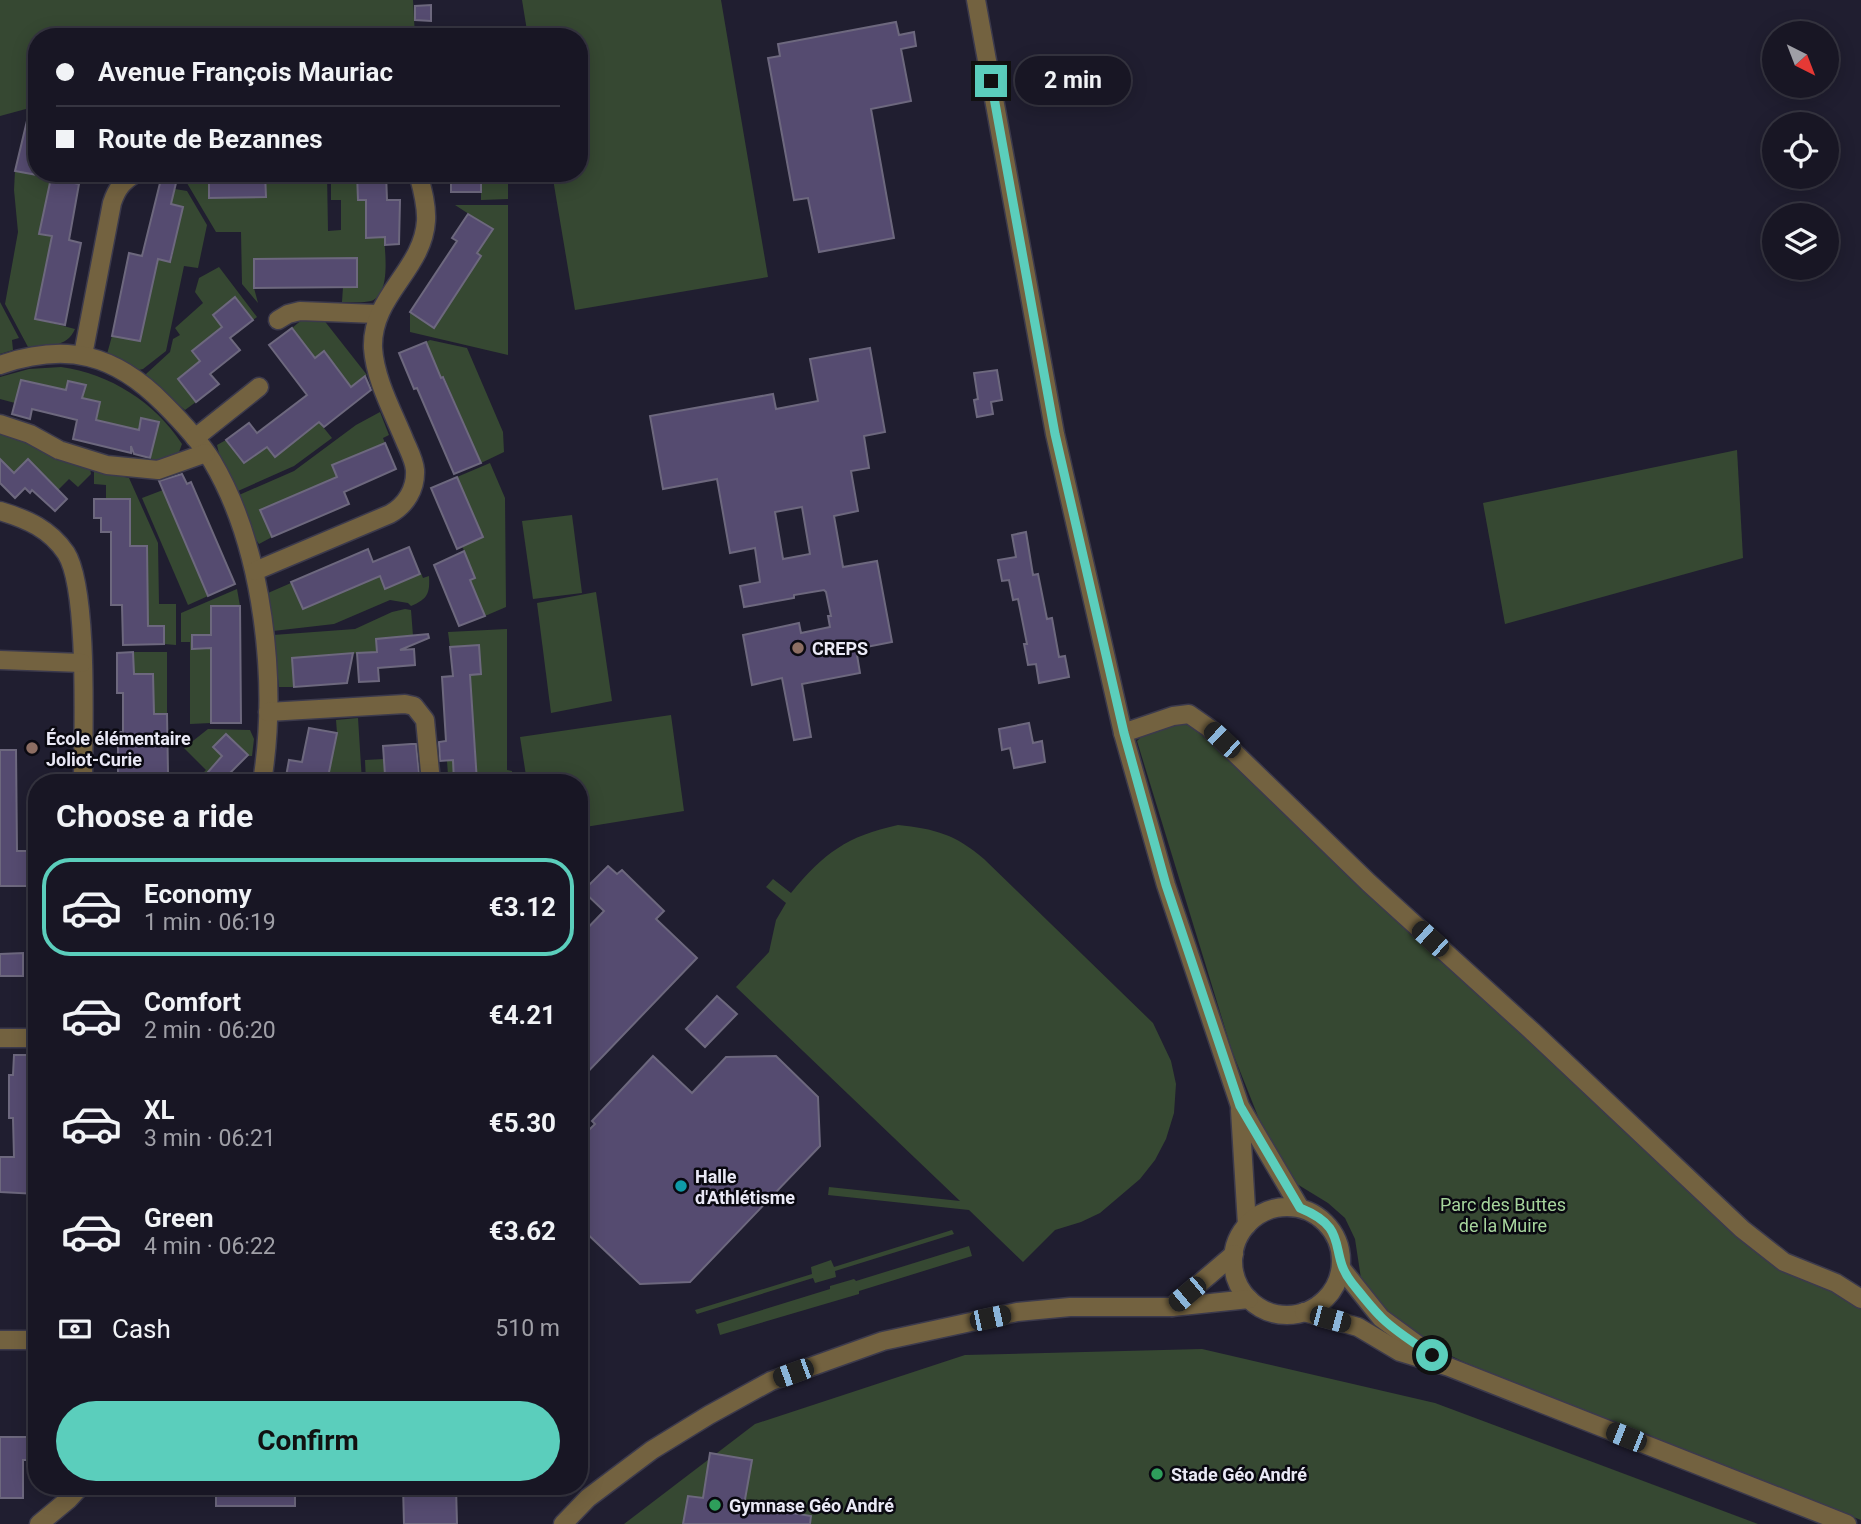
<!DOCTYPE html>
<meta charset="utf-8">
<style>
:root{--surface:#181624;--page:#211f2c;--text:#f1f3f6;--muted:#9f9fa6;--line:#363541;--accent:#5bcebc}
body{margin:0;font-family:Roboto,sans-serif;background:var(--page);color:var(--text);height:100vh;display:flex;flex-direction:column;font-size:26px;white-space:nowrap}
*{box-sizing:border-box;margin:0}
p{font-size:23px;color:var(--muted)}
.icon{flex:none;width:38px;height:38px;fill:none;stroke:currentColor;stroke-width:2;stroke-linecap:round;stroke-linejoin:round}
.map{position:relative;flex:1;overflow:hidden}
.details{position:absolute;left:28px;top:774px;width:560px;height:721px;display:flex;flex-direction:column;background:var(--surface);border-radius:28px;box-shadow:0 4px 18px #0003,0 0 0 2px var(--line)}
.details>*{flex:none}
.top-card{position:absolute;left:28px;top:28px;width:560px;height:154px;border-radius:28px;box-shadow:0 4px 18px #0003,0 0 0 2px var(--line);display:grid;align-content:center;height:154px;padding:0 28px;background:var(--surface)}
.needle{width:46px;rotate:138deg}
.buttons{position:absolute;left:1762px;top:21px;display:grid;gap:14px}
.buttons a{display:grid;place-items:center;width:77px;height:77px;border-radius:50%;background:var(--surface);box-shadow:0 4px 18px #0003,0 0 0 2px var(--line);font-size:35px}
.end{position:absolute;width:32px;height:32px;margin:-16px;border:9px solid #5bcebc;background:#111;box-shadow:0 0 0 4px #111}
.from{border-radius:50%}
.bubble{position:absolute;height:49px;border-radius:24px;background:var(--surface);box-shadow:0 4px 18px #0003,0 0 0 2px var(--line);font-size:23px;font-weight:700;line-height:49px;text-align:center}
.car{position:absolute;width:21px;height:42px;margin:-21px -10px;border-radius:9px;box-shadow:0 0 5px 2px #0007;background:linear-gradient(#222 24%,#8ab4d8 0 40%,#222 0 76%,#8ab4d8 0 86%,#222 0)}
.top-card b{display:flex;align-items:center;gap:24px;height:66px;font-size:26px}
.top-card b+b{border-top:2px solid var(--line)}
.top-card i{width:18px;height:18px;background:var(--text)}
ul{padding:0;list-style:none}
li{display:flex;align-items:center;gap:21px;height:98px;margin:0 14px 10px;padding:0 14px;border:4px solid transparent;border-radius:28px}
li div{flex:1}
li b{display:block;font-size:26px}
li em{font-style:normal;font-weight:700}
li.active{border-color:var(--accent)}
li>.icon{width:63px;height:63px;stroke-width:1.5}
h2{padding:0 28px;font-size:32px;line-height:84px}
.pay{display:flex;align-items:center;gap:18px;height:77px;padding:0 28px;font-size:26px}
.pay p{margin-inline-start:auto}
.cta{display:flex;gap:14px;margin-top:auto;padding:14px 28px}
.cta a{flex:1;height:80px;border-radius:42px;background:var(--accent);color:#111;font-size:28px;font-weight:700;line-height:80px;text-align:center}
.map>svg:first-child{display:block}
.green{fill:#364832}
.building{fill:#554b70;stroke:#6d687e;stroke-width:2;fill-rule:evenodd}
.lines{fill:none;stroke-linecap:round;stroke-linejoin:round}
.minor-casing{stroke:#3c3a4c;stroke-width:21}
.tertiary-casing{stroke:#3c3a4c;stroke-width:21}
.minor{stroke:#736240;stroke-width:18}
.tertiary{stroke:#736240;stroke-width:18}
.route{stroke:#5bcebc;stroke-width:9}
.education-dot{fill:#8d6e63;stroke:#0a0911;stroke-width:2.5}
.culture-dot{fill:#0f9aa8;stroke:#0a0911;stroke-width:2.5}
.leisure-dot{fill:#2e9e5b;stroke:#0a0911;stroke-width:2.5}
.labels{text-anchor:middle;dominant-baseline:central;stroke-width:5;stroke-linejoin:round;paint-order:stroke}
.poi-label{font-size:18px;font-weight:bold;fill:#eae9f6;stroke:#0a0911;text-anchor:start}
.park-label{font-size:18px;fill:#a6d49c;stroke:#0a0911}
</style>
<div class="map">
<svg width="1861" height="1524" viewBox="0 0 1861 1524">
<rect width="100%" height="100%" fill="#201e30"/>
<g class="green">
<polygon points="0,0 413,0 415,37 37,37 37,106 0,116"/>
<polygon points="522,0 721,0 768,277 575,310 552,173 579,173 579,37 528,37"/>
<path d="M 15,171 L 51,178 L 40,234 L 52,236 L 36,319 L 75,329 C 67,348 46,346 28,347 L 5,304 L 18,232 L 14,190 Z"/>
<path d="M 181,173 L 209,173 L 210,198 L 265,197 L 265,181 L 312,181 L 312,173 L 327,173 L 328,231 L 341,230 L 341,200 L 331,200 L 331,173 L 357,173 L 358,199 L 371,200 L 371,219 L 366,219 L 366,233 L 371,233 L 372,238 L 384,237 C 385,252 391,295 371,301 C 363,303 351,302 342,302 L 343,287 L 357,287 L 357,258 L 254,259 L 254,288 L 258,303 L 242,284 L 241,232 L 216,232 Z"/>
<polygon points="481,173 508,173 508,199 481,200"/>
<polygon points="175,189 187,191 207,225 198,268 184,266 166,351 143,369 139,370 107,354 112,336 140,341 157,259 171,262 182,207 171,204"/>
<polygon points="455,205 508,205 508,355 410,332 410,312 435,327 481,256 477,253 492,229"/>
<polygon points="219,267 257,317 253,320 235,297 213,314 222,327 200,361 196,402 185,410 145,377 146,374 170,352 173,339 180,335 175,328 203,303 195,292 199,278"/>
<polygon points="0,302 19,338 12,340 13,350 0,354"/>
<polygon points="303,319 323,319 367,375 329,404 341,374 325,351 315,358 292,328"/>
<polygon points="430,340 467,348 503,432 504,452 481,463 444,377 441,378 426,342"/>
<path d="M 61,367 C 110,374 155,402 182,444 L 179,452 L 156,462 L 150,458 L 159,422 L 142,418 L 137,441 L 94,430 L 82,398 L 85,385 L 63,404 L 51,387 L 21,380 L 15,403 L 0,399 L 0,377 L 29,369 Z"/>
<polygon points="380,412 389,435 383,438 385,443 333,465 337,477 261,510 272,537 259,544 252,534 239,495 294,471 356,425"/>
<polygon points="319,422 332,438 294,466 238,491 220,458 217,445 226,440 244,463 266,446 275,457"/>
<polygon points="0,431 90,468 91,474 78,487 69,479 58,490 28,459 11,476 0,459"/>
<polygon points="1737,450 1743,558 1505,624 1483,503"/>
<polygon points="490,463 505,498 506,607 485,616 470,580 475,578 462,546 483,537 457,477"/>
<polygon points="94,470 129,478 158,543 159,604 176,604 176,645 164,644 163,626 135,626 124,546 130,524 130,500 106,499 106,485 94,484"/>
<polygon points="163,490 208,596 188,605 142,498"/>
<polygon points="572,515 582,593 533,599 522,521"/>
<path d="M 421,573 L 423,578 L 429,576 C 430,593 428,599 411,606 L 408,603 L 390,600 L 334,624 L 273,631 L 268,593 L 291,583 L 303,609 L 380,576 L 385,589 Z"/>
<polygon points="237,589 240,606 212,606 211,635 192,635 192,649 211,648 211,723 190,724 190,642 181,642 181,613"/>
<polygon points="596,592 612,701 551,713 537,603"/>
<polygon points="405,609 411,610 413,636 376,639 377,652 293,658 294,687 279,687 273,635 355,629 392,612"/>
<polygon points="507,629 507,770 512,771 512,782 483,782 482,772 448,775 447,761 476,759 470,675 481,674 479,645 450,647 448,632"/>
<polygon points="133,652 167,652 167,714 135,714 130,659 133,659"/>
<polygon points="671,715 684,811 579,828 579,782 527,782 520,737"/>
<polygon points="1184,717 1713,1207 1861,1302 1861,1520 1739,1473 1466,1363 1441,1351 1392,1317 1362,1285 1355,1239 1345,1218 1328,1203 1292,1181 1267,1139 1232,1051 1137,741 1144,734"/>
<polygon points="358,718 362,782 314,782 317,765 331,761 337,733 336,720"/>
<path d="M 208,729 L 250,730 L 254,739 L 252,756 C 236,756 219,760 208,772 L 218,782 L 194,782 L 206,770 L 184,748 Z"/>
<polygon points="384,759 385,775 423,772 424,782 366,782 365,760"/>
<path d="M 898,825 C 935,829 955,834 984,859 L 1153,1023 L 1171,1061 L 1176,1084 L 1174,1113 L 1166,1139 L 1155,1160 L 1140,1179 L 1100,1213 L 1081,1222 L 1055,1230 L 1023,1262 L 969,1210 L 828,1195 L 829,1187 L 960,1201 L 736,987 L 769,952 L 776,920 L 786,903 L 766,887 L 773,879 L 791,893 C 824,853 847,836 898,825 Z"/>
<polygon points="952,1230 954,1234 835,1271 836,1277 815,1283 813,1278 697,1314 695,1310 812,1274 811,1267 831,1260 834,1267"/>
<polygon points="969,1246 972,1256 859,1291 859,1294 720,1335 717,1324 830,1289 830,1286 854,1279 856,1281"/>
<polygon points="1202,1349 1435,1403 1758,1524 624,1524 755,1424 965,1355"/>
</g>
<g class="building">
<polygon points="431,5 431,21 415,20 415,6"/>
<polygon points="896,22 899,35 914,32 916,46 901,49 911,101 871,109 894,238 819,252 808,198 794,200 768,58 780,56 778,44"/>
<polygon points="31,104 37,104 37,175 15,171"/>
<polygon points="209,173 265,173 266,197 209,198"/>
<polygon points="357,173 386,173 387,200 400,200 399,244 385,245 385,237 366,238 366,200 358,200"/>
<rect x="451" y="173" width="30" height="19"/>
<polygon points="51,178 79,184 69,240 81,243 65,325 35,319 52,236 39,234"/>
<polygon points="161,179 176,183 171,204 183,207 170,262 158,259 140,341 112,336 129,253 142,256"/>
<polygon points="468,214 493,229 477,253 481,256 434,328 410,312 457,241 452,238"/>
<polygon points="357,258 357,287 254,288 254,259"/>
<polygon points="235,297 253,320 230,338 240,350 210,374 219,384 196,402 178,379 200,361 192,351 222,327 213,315"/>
<polygon points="292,328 315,358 324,351 351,387 365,376 371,390 324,427 319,422 275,457 267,447 244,463 226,440 249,423 257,433 307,395 269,345"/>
<polygon points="426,342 441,378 443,377 481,463 454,474 417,388 414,389 399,353"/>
<path d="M 870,348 L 885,432 L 864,436 L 869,468 L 851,471 L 858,511 L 834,516 L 843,567 L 877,561 L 892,642 L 856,649 L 860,673 L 802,684 L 811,737 L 794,740 L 782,678 L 752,685 L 743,635 L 799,623 L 801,633 L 830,627 L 828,616 L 831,616 L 826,592 L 824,590 L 794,595 L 794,598 L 744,607 L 740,586 L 760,582 L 755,548 L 730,553 L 717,479 L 663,489 L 650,416 L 773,394 L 776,409 L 818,401 L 810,359 ZM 802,507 L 810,554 L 783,559 L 775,512 Z"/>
<polygon points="997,370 1002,400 991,402 993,414 977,417 974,400 978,399 974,373"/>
<polygon points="21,380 66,390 68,381 86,385 82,398 100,402 96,420 139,430 141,418 159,422 150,458 134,454 131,446 131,453 73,439 77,420 32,409 30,419 12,414"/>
<polygon points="385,443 396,469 344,492 349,504 272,537 260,510 337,477 332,465"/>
<polygon points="0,459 14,473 28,459 67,499 55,511 32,490 30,493 25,488 15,498 0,483"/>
<polygon points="182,474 187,484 191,482 235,584 208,596 159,481"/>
<polygon points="457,477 483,537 457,549 431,488"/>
<polygon points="94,499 130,499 130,546 147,546 148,626 164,626 164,644 123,645 122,605 111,605 111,532 101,532 101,518 94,518"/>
<polygon points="1026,532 1033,575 1038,574 1047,619 1052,618 1059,657 1065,656 1069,677 1039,683 1036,664 1028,665 1024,644 1027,644 1018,599 1013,600 1009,580 1002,581 998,560 1016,557 1012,535"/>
<polygon points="409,547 420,574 385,589 380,576 303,609 291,582 368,549 373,562"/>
<polygon points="464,551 475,578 470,580 485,616 459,626 434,565"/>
<polygon points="211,606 240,606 241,723 211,723 211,648 192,649 192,635 211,635"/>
<polygon points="428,634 429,638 400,650 414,649 415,665 378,668 379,681 359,682 357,653 377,652 376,639"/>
<polygon points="479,645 481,674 470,675 477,782 454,782 453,760 440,761 439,742 446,741 442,677 453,676 450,647"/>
<polygon points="133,652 134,674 153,674 154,714 167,714 168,773 133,773 133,782 118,782 118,732 123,732 123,693 117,693 117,653"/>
<polygon points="353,653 347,683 294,687 292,658"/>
<polygon points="1029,723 1033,743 1042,741 1045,762 1014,768 1010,748 1002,750 999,729"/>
<polygon points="309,728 337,733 327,782 285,782 289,760 302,762"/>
<polygon points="226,734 248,755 221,782 218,782 208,772 222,756 213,747"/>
<polygon points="411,744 416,744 419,773 385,775 383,746"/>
<polygon points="0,750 16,750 17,851 33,851 33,874 27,874 27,886 0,886"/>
<polygon points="608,866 617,874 622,870 664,911 656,919 697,958 579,1081 579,937 604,911 583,891"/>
<polygon points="23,953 23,976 0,976 0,954"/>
<polygon points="717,996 737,1014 705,1047 686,1029"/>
<polygon points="14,1055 30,1055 30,1058 37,1058 37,1194 0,1192 0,1157 14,1157 13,1118 9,1118 9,1075 13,1075"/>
<polygon points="653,1056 692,1093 726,1057 776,1056 818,1097 820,1146 690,1282 640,1284 579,1226 579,1140 595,1124 592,1121"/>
<polygon points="0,1437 32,1437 32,1460 23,1460 23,1498 0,1498"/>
<polygon points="710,1453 752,1460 744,1505 811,1516 810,1524 683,1524 688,1496 703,1498"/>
<rect x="216" y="1486" width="79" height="20"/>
<polygon points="403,1486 456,1486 457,1524 404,1524"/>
</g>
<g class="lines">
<defs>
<g id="minor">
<polyline points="278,320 288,314 300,311 377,314"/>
<path d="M 83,355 L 112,203 C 117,188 123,181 136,173"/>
<path d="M 0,365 C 67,342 115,354 164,404 C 182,422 199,440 212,461 C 264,549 278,683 262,782"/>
<polyline points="0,424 30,434 59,450 107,465 158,470 206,453"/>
<polyline points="195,438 259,387"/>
<path d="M 0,511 C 27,519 50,529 66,553 C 89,589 83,734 83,782"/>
<path d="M 255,571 L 390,514 C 406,505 416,489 415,470 C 414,459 408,449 404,439 C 392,410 375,379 373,348 C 371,296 423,270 426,221 C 427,205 422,188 418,173"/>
<polyline points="0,660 82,663"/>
<polyline points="268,712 405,704 414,706 425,720 431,782"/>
<polyline points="1123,733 1173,716 1189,714 1209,728 1369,883 1533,1032 1742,1229 1784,1262 1836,1283 1861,1299"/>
<polyline points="0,1038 37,1038"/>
<polyline points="0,1340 37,1340"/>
<polyline points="39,1524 69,1499 81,1486"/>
</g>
<g id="tertiary">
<polyline points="976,0 1055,434 1123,733 1166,885 1240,1106 1300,1208"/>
<polyline points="1240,1110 1247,1225"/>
<circle cx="1287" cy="1261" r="54"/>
<polyline points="1341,1268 1381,1318 1437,1359"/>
<polyline points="1172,1307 1234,1254"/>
<polyline points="1304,1312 1358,1327 1400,1352 1449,1367 1847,1524"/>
<polyline points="563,1524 588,1498 652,1450 709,1415 771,1381 883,1341 1017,1312 1070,1307 1172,1307 1249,1299"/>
</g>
</defs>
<use href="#minor" class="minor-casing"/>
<use href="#tertiary" class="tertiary-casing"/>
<use href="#minor" class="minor"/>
<use href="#tertiary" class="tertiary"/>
</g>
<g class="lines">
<path class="route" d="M 991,81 L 1055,434 L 1124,733 L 1166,885 L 1240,1106 L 1300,1208 C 1352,1229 1327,1252 1352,1283 C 1361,1294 1370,1306 1380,1316 C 1394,1331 1415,1343 1432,1355"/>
</g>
<g class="education-dot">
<circle cx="798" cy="648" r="7"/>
<circle cx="32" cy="748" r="7"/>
</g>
<circle class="culture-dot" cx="681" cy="1186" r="7"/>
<g class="leisure-dot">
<circle cx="1157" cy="1474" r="7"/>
<circle cx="715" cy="1505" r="7"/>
</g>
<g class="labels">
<g class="poi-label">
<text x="812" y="648">CREPS</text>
<text x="46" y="738">École élémentaire<tspan x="46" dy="21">Joliot-Curie</tspan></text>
<text x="695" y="1176">Halle<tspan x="695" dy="21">d'Athlétisme</tspan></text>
<text x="1171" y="1474">Stade Géo André</text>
<text x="729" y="1505">Gymnase Géo André</text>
</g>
<g class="park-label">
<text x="1503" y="1204">Parc des Buttes<tspan x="1503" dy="21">de la Muire</tspan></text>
</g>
</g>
</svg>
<div class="buttons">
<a><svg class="needle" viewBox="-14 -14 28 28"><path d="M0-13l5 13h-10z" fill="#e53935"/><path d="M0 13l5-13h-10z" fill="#9f9fa6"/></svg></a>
<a><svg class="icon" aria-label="locate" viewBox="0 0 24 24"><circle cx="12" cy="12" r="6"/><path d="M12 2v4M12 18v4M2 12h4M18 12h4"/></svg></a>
<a><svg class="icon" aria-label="layers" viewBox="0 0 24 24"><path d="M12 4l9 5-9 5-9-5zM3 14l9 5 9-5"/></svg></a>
</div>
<i class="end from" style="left:1432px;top:1355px"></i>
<i class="end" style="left:991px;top:81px"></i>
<div class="bubble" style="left:1015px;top:56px;width:116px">2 min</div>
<i class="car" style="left:1222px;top:740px;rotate:313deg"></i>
<i class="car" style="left:1430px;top:939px;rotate:312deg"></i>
<i class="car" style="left:1187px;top:1294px;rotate:230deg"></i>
<i class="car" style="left:990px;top:1318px;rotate:78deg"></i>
<i class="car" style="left:1330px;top:1319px;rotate:105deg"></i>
<i class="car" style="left:793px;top:1373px;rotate:250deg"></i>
<i class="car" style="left:1626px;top:1437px;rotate:292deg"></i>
<div class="top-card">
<b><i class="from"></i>Avenue François Mauriac</b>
<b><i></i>Route de Bezannes</b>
</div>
<section class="details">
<h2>Choose a ride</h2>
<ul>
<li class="active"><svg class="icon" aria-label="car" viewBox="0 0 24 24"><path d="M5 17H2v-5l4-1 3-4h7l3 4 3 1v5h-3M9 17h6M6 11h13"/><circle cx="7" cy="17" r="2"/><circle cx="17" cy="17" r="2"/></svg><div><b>Economy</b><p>1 min · 06:19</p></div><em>€3.12</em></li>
<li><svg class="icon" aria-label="car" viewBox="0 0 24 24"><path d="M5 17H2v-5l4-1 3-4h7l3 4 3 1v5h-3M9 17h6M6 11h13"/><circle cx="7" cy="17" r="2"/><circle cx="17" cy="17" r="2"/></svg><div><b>Comfort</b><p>2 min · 06:20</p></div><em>€4.21</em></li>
<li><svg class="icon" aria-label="car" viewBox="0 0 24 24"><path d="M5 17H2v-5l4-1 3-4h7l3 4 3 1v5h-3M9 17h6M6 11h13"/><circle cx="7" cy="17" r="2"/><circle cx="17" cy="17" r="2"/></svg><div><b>XL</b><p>3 min · 06:21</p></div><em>€5.30</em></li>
<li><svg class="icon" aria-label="car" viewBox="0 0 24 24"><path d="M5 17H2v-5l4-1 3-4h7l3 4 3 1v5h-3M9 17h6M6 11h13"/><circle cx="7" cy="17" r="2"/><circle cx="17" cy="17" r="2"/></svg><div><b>Green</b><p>4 min · 06:22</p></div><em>€3.62</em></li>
</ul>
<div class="pay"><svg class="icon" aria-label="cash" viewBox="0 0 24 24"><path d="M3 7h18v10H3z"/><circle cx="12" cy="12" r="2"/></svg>Cash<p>510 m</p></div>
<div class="cta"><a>Confirm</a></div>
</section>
</div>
